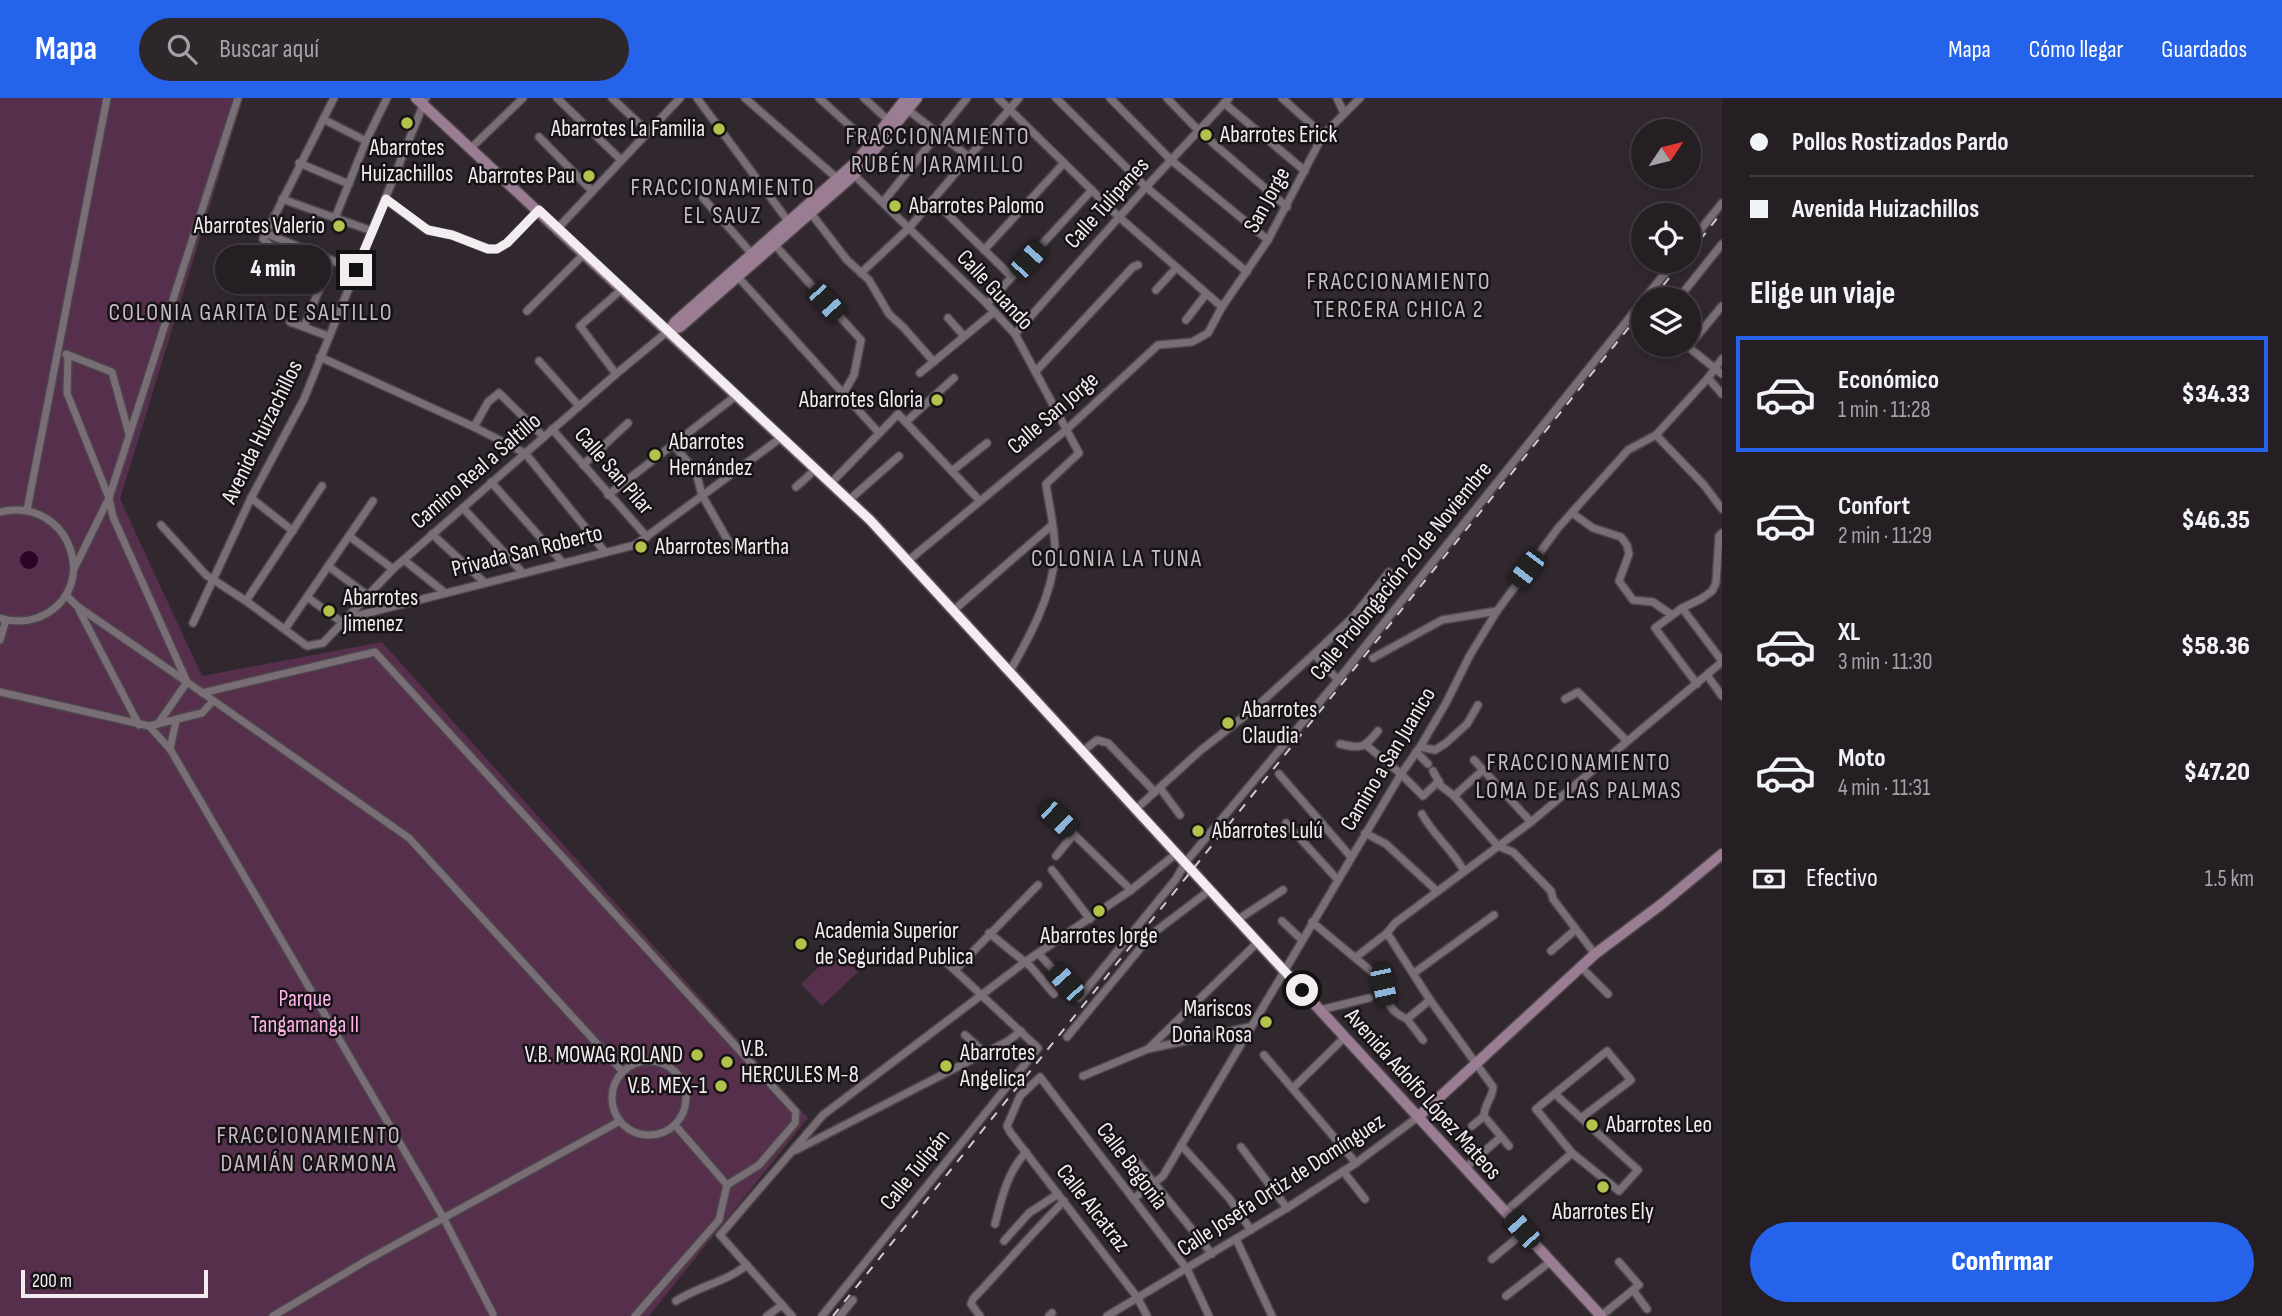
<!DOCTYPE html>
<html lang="es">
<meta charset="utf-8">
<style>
:root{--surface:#251e23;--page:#2d272b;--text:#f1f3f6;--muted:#a3a2a6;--line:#423c41;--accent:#2563eb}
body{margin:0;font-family:"Sofia Sans Condensed",sans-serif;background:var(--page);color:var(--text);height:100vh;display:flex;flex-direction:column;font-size:26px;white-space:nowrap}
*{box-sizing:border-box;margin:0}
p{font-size:23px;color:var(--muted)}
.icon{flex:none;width:38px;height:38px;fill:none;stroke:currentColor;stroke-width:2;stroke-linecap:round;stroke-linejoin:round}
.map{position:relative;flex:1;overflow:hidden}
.details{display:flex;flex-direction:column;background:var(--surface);width:560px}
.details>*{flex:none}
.guide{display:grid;align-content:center;height:154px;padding:0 28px;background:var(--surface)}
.needle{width:46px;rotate:55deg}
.tools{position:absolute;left:1631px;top:21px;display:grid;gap:14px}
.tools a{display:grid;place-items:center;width:70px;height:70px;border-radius:50%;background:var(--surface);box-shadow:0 4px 10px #0003,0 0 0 2px var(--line);font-size:35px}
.scale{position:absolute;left:21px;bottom:18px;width:187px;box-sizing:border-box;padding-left:7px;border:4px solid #f3ecf1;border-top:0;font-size:19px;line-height:24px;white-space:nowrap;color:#f3ecf1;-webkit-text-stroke:5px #161215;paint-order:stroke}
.end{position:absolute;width:32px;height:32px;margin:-16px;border:9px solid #f3ecf1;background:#111;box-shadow:0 0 0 4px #111}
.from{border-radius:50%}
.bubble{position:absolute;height:49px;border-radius:24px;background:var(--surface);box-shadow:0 4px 10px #0003,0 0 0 2px var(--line);font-size:23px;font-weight:800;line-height:49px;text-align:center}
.car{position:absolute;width:21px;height:42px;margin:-21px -10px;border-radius:9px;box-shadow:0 0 5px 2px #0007;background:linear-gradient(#222 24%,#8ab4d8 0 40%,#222 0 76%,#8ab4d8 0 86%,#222 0)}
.guide b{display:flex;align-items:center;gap:24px;height:66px;font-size:26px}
.guide b+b{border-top:2px solid var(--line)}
.guide i{width:18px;height:18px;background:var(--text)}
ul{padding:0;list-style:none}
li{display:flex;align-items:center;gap:21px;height:116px;margin:0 14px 10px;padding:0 14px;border:4px solid transparent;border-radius:0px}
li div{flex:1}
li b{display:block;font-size:26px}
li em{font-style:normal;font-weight:800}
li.selected{border-color:var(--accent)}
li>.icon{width:63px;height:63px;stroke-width:1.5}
h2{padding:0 28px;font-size:32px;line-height:84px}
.pay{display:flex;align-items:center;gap:18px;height:77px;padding:0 28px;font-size:26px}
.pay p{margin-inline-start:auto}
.action{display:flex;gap:14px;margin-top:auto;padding:14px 28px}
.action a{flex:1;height:80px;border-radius:42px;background:var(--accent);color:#fff;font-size:28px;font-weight:800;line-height:80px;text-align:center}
header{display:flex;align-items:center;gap:42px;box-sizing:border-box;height:98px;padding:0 35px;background:var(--accent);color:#fff}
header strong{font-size:33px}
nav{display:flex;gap:38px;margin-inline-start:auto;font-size:24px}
.search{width:490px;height:63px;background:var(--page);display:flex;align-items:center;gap:18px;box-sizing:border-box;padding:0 24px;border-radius:38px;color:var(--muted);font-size:26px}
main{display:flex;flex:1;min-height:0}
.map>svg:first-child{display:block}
.green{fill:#552f4c}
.water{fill:#2c0525}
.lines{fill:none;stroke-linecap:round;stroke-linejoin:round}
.street-casing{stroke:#4d464b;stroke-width:10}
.secondary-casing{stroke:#4d464b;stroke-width:13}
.street{stroke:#796e76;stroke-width:7}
.secondary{stroke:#9b7d93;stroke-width:10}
.rail{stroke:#d2cad0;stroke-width:2;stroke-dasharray:9 9;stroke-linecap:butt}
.route{stroke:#f3ecf1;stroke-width:9}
.poi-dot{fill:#b3c24b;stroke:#161215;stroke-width:2.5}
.labels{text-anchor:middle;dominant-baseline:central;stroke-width:5;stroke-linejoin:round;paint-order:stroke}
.poi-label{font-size:23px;fill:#f3ecf1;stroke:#161215;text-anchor:start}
.street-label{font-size:23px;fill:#f3ecf1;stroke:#161215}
.park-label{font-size:23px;fill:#fcb3e9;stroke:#161215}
.neighbourhood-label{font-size:24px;letter-spacing:2px;fill:#c7bbc4;stroke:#161215}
</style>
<header>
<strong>Mapa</strong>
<div class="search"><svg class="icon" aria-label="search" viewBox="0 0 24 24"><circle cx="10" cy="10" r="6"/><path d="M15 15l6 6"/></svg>Buscar aquí</div>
<nav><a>Mapa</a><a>Cómo llegar</a><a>Guardados</a></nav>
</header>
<main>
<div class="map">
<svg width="1722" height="1218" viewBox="0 0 1722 1218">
<rect width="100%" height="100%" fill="#31282f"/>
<g class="green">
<polygon points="0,0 243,0 120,401 202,578 382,544 808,1020 649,1218 0,1218"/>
<polygon points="837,852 858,874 822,908 801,886"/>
</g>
<circle class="water" cx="29" cy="462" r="9"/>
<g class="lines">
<defs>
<g id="street">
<polyline points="238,0 109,400 113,419 187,584 409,740 623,974"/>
<polyline points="557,0 621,62"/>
<polyline points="612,0 648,34"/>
<polyline points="697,0 788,123"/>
<polyline points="745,0 838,81"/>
<polyline points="819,0 873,49"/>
<polyline points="864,0 889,23"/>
<polyline points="998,0 1119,119 1222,209"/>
<polyline points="1056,0 1146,89 1247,174"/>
<polyline points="1110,0 1171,62 1268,142"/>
<polyline points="1167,0 1199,33 1287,109"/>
<polyline points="1282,0 1323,37"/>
<polyline points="1337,0 1344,15"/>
<polyline points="1224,5 1305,73"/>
<polyline points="908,12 969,59"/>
<polyline points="323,21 366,43"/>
<polyline points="539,39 592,93"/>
<polyline points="471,50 523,0"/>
<polyline points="299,65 349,86"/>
<path d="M 854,77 L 987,206 L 1015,236 L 1079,355 L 1046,386 C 1049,408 1056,434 1055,457 C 1052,498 1030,538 1010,573"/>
<polyline points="703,100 752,156"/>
<polyline points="282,101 372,133"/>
<polyline points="385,101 427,132 452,137 488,151 497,151 507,145 539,112"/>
<polyline points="933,102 1012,179"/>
<polyline points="883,104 967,0"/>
<polyline points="810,114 847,162 869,182 889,216 904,230 934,264"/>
<polyline points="335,120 366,43 387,0"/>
<polyline points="558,130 680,0"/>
<polyline points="265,135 351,170"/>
<polyline points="773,145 861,242 854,277 843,296"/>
<polyline points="1689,146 1722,105"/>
<polyline points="984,152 1064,65"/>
<polyline points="861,175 909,130 1019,0"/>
<polyline points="738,179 879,335"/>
<polyline points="319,192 263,141 334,0"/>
<polyline points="1156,192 1176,170"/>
<polyline points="1644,201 1675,163"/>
<polyline points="1678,201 1722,146"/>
<polyline points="987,206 1092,92"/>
<polyline points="527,213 585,155"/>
<polyline points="948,220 964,238"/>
<polyline points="1186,222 1206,196"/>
<polyline points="290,224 328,238"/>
<polyline points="304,229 331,162"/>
<polyline points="1015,236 1146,89 1229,0"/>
<polyline points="1687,248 1722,276"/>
<polyline points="1688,249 1722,208"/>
<polyline points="66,256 112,274 129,336"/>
<polyline points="68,257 67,295 109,400 74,471"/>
<polyline points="320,259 474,329 525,355 605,454"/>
<polyline points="539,263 579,308"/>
<polyline points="1036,273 1133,169 1138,167"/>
<polyline points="920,275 994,214"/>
<polyline points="616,276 580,228 623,190"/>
<polyline points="1708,280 1722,296"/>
<polyline points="906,324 954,280"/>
<polyline points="474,329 488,304 499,295 544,339"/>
<polyline points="552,331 647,439"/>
<polyline points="1656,337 1704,387 1722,411"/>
<polyline points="672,345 696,374 702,397 731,448"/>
<polyline points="583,367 628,325"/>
<polyline points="952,373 987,345"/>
<polyline points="491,384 563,465"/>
<polyline points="831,385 898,316 980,403"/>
<polyline points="796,389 816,371"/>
<polyline points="608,397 737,297"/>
<polyline points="251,400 293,433"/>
<polyline points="849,402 899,358"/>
<polyline points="463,410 523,475"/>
<polyline points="27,412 107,0"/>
<path d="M 0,414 C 71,397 104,494 37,520 C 25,524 12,524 0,520"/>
<polyline points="1572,415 1593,430 1621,439 1627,447 1629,456 1619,483 1633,502 1653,504 1672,517"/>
<polyline points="161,427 206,477 246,503 307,548 323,545 393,471 616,276 668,233"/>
<polyline points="432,436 484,484"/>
<polyline points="349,438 393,471"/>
<polyline points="404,462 444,494"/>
<polyline points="909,462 1066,332 1158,247 1192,244 1208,235 1222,209 1268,142 1323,37 1360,0"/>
<polyline points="328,468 367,497"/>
<polyline points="66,497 77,508 187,584 158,626"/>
<polyline points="307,499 343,525"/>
<polyline points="246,503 322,388"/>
<polyline points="1682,510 1722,563"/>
<polyline points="79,512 139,627"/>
<polyline points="954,512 1052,427"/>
<polyline points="348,520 635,447 782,339"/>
<polyline points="193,525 251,400 304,301 426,0"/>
<polyline points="285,531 373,403"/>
<polyline points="0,542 6,522"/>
<polyline points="1314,556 1338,582"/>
<polyline points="1373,560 1442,522 1497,513"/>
<polyline points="1707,577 1722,598"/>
<polyline points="1697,586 1655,530 1682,510 1701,501 1712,493 1716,485 1719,438 1722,435"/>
<polyline points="0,594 149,628 202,615 213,603"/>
<polyline points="202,595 375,554 796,1014 795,1025 759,1067 727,1087 675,1027"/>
<polyline points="1565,601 1578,594 1627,643"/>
<polyline points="149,628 170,651 443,1119 493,1216"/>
<path d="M 1340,646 C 1362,651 1364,650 1378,633"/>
<polyline points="1366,647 1401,676 1423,698 1439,683"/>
<polyline points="1420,649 1435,652 1446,645 1467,626 1478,607"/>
<polyline points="170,651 176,623"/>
<polyline points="1083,653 1097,642 1108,645 1155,694"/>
<polyline points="1416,654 1428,666"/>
<polyline points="1474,662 1531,724"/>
<polyline points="1433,673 1441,688 1454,698 1498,748 1513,754 1551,793 1553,801 1595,856"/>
<polyline points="1279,676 1351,759"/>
<polyline points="1160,690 1180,717"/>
<polyline points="1454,698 1483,672"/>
<polyline points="1136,711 1201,652 1255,610 1314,556 1354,518 1389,474"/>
<path d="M 1422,716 C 1433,737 1453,752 1464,773"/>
<polyline points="1058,721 1131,792"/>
<polyline points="1286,725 1338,782"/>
<polyline points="1365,735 1386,746 1437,793"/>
<polyline points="1056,758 1074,736"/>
<polyline points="1052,772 1090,821"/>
<polyline points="1237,822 1283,792"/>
<polyline points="1282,823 1302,842"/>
<path d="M 1312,824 L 1377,878 C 1391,895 1381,910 1407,921"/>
<polyline points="989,835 1031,869 1054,896"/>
<path d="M 1387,835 L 1430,902 L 1493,989 C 1493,999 1484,1007 1484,1018 L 1472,1028"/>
<polyline points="1551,853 1575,832"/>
<polyline points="1039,856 1079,900 1176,781 1185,765 1338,582 1643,203"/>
<polyline points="1356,859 1387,835 1395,825 1531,724 1722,564"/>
<polyline points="1581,869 1608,896"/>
<polyline points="955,872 1038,787"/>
<polyline points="1414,875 1494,817"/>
<polyline points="1320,912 1369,900"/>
<polyline points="1407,921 1430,902"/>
<polyline points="1407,921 1423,942"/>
<polyline points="965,937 984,954"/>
<polyline points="1067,939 1152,836 1210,792"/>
<polyline points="1148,951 1258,844"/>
<polyline points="1264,957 1356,1065"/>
<circle cx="649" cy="1000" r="37"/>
<polyline points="1083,978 1148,951 1249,929"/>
<polyline points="1293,990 1345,939"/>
<polyline points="1555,996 1638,1072 1619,1093 1572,1055 1536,1011 1607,953 1631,982 1581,1020"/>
<polyline points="1484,1018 1509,1048"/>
<polyline points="1181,1047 1229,1100 1251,1132"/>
<polyline points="1241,1049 1287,1110"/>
<polyline points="796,1052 1008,943 1021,933"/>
<polyline points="1133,1059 1212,1156"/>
<polyline points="1465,1070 1501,1039"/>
<polyline points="1343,1073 1365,1101"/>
<polyline points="1133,1101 1163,1078 1401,676 1420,649 1446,605 1470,557 1497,513 1558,430 1628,352 1656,337 1708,280 1722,261"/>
<polyline points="1505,1114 1572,1055"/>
<path d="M 995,1126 C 1002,1099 1007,1075 1026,1054"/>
<polyline points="1236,1141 1272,1218"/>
<polyline points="1004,1143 1029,1115 1058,1096"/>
<polyline points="1492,1161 1524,1134"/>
<polyline points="1633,1192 1647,1211"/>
<polyline points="1506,1198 1551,1163"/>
<path d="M 676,1203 C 699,1188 726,1184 747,1167"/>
<polyline points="273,1218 369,1161 620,1023"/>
<polyline points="635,1218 719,1122 727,1087"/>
<polyline points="767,1218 782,1207"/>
<polyline points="792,1218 720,1137 823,1017 1025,864 1131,792 1177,755"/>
<polyline points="822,1218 1038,950 946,864"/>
<polyline points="840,1218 853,1202"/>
<path d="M 980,1218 L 971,1206 L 973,1201 C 1004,1168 1032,1135 1064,1103"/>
<polyline points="1049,1218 1052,1215"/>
<polyline points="1107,1218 1287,1110 1356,1065 1418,1019"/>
<polyline points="1147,1218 1137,1199 1010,1034 1007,1028 1020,998 1040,979 1187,1171 1209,1218"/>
<polyline points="1601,1218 1639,1187 1619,1164"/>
</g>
<g id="secondary">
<polyline points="416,0 870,422 1601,1218"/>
<polyline points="668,233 680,229 854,77 917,0"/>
<polyline points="669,233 675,224 857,63 906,0"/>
<polyline points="1418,1019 1595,856 1663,805 1722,756"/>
</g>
</defs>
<use href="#street" class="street-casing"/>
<use href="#secondary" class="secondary-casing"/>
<use href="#street" class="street"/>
<use href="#secondary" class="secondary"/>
<g class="rail">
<polyline points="1689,156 1722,114"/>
<polyline points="1652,201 1683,163"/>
<polyline points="833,1218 1643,212"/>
</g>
</g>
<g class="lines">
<polyline class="route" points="356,172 386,101 428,132 452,137 488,151 497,151 507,145 539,112 870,422 1302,892"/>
</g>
<g class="poi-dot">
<circle cx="407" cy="25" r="7"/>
<circle cx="719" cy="31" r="7"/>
<circle cx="1206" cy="37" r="7"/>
<circle cx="589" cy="78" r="7"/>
<circle cx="895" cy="108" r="7"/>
<circle cx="339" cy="128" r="7"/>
<circle cx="937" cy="302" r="7"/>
<circle cx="655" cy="357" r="7"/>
<circle cx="641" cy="449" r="7"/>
<circle cx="329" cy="513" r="7"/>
<circle cx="1228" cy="625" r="7"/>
<circle cx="1198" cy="733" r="7"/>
<circle cx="1099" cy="813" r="7"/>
<circle cx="801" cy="846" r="7"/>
<circle cx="1266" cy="924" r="7"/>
<circle cx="697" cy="957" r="7"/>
<circle cx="727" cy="964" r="7"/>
<circle cx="946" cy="968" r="7"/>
<circle cx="721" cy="988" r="7"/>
<circle cx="1592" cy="1027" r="7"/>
<circle cx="1603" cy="1089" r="7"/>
</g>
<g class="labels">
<g class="poi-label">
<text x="705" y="31" text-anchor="end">Abarrotes La Familia</text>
<text x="1220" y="37">Abarrotes Erick</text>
<text x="407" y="50" text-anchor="middle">Abarrotes<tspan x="407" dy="26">Huizachillos</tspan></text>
<text x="575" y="78" text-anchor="end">Abarrotes Pau</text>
<text x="909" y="108">Abarrotes Palomo</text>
<text x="325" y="128" text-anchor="end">Abarrotes Valerio</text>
<text x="923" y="302" text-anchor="end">Abarrotes Gloria</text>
<text x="669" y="344">Abarrotes<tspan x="669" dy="26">Hernández</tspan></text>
<text x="655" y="449">Abarrotes Martha</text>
<text x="343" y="500">Abarrotes<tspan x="343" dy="26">Jimenez</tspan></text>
<text x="1242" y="612">Abarrotes<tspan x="1242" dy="26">Claudia</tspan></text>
<text x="1212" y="733">Abarrotes Lulú</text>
<text x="815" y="833">Academia Superior<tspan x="815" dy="26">de Seguridad Publica</tspan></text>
<text x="1099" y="838" text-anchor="middle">Abarrotes Jorge</text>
<text x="1252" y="911" text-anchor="end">Mariscos<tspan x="1252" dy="26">Doña Rosa</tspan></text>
<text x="741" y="951">V.B.<tspan x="741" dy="26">HERCULES M-8</tspan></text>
<text x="960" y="955">Abarrotes<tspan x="960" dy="26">Angelica</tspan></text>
<text x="683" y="957" text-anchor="end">V.B. MOWAG ROLAND</text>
<text x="707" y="988" text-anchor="end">V.B. MEX-1</text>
<text x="1606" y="1027">Abarrotes Leo</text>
<text x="1603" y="1114" text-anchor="middle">Abarrotes Ely</text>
</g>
<g class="street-label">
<text transform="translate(1267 102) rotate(-61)">San Jorge</text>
<text transform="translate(1107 105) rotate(-48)">Calle Tulipanes</text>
<text transform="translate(995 192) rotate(47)">Calle Guando</text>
<text transform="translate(1053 315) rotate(-41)">Calle San Jorge</text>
<text transform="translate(262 334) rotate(-64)">Avenida Huizachillos</text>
<text transform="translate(476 373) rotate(-41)">Camino Real a Saltillo</text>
<text transform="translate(614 373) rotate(49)">Calle San Pilar</text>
<text transform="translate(527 453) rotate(-14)">Privada San Roberto</text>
<text transform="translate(1401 473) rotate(-51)">Calle Prolongación 20 de Noviembre</text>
<text transform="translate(1388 661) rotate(-59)">Camino a San Juanico</text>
<text transform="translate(1423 996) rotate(48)">Avenida Adolfo López Mateos</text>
<text transform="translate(1132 1068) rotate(53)">Calle Begonia</text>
<text transform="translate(915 1072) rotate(-51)">Calle Tulipán</text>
<text transform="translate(1281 1087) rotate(-33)">Calle Josefa Ortiz de Domínguez</text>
<text transform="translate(1093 1110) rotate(52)">Calle Alcatraz</text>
</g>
<g class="park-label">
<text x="305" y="901">Parque<tspan x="305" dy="26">Tangamanga II</tspan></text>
</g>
<g class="neighbourhood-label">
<text x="938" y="38">FRACCIONAMIENTO<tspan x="938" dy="28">RUBÉN JARAMILLO</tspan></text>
<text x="723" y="89">FRACCIONAMIENTO<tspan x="723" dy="28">EL SAUZ</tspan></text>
<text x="1399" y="183">FRACCIONAMIENTO<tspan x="1399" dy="28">TERCERA CHICA 2</tspan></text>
<text x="251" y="214">COLONIA GARITA DE SALTILLO</text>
<text x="1117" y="460">COLONIA LA TUNA</text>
<text x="1579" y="664">FRACCIONAMIENTO<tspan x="1579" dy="28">LOMA DE LAS PALMAS</tspan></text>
<text x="309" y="1037">FRACCIONAMIENTO<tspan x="309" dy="28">DAMIÁN CARMONA</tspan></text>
</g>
</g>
</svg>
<div class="tools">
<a><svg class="needle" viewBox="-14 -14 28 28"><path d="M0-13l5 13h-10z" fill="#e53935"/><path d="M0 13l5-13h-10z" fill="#a3a2a6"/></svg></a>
<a><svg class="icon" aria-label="locate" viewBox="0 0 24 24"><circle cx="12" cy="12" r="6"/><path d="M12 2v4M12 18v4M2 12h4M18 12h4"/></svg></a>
<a><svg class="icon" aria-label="layers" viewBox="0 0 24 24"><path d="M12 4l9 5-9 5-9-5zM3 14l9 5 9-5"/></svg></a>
</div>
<div class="scale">200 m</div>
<i class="end from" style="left:1302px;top:892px"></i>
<i class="end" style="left:356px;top:172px"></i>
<div class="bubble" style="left:215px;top:147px;width:116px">4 min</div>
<i class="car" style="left:1028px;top:162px;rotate:42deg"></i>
<i class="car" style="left:826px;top:204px;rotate:138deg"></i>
<i class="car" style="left:1527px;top:471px;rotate:217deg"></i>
<i class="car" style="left:1058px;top:721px;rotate:134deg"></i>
<i class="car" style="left:1066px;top:885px;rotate:318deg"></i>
<i class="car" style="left:1383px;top:887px;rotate:168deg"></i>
<i class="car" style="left:1522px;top:1132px;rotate:318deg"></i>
</div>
<section class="details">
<div class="guide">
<b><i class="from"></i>Pollos Rostizados Pardo</b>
<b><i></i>Avenida Huizachillos</b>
</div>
<h2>Elige un viaje</h2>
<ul>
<li class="selected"><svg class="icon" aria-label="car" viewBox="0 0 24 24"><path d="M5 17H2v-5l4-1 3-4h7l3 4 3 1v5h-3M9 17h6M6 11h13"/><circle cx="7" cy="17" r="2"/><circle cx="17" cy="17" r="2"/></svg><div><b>Económico</b><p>1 min · 11:28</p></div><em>$34.33</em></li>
<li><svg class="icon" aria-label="car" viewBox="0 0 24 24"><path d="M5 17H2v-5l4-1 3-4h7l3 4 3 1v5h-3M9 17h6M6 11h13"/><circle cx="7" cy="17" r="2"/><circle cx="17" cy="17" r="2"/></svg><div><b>Confort</b><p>2 min · 11:29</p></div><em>$46.35</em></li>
<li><svg class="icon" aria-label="car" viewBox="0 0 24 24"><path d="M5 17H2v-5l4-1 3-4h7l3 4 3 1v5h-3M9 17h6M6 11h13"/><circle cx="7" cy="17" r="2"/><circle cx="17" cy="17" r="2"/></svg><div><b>XL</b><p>3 min · 11:30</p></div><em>$58.36</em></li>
<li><svg class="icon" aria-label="car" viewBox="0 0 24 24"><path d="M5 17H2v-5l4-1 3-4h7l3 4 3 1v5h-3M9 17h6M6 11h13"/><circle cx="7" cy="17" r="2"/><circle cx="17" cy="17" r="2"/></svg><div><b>Moto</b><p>4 min · 11:31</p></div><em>$47.20</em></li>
</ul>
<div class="pay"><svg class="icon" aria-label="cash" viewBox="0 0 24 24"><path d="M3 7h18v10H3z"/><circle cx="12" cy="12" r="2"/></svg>Efectivo<p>1.5 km</p></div>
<div class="action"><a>Confirmar</a></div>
</section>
</main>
